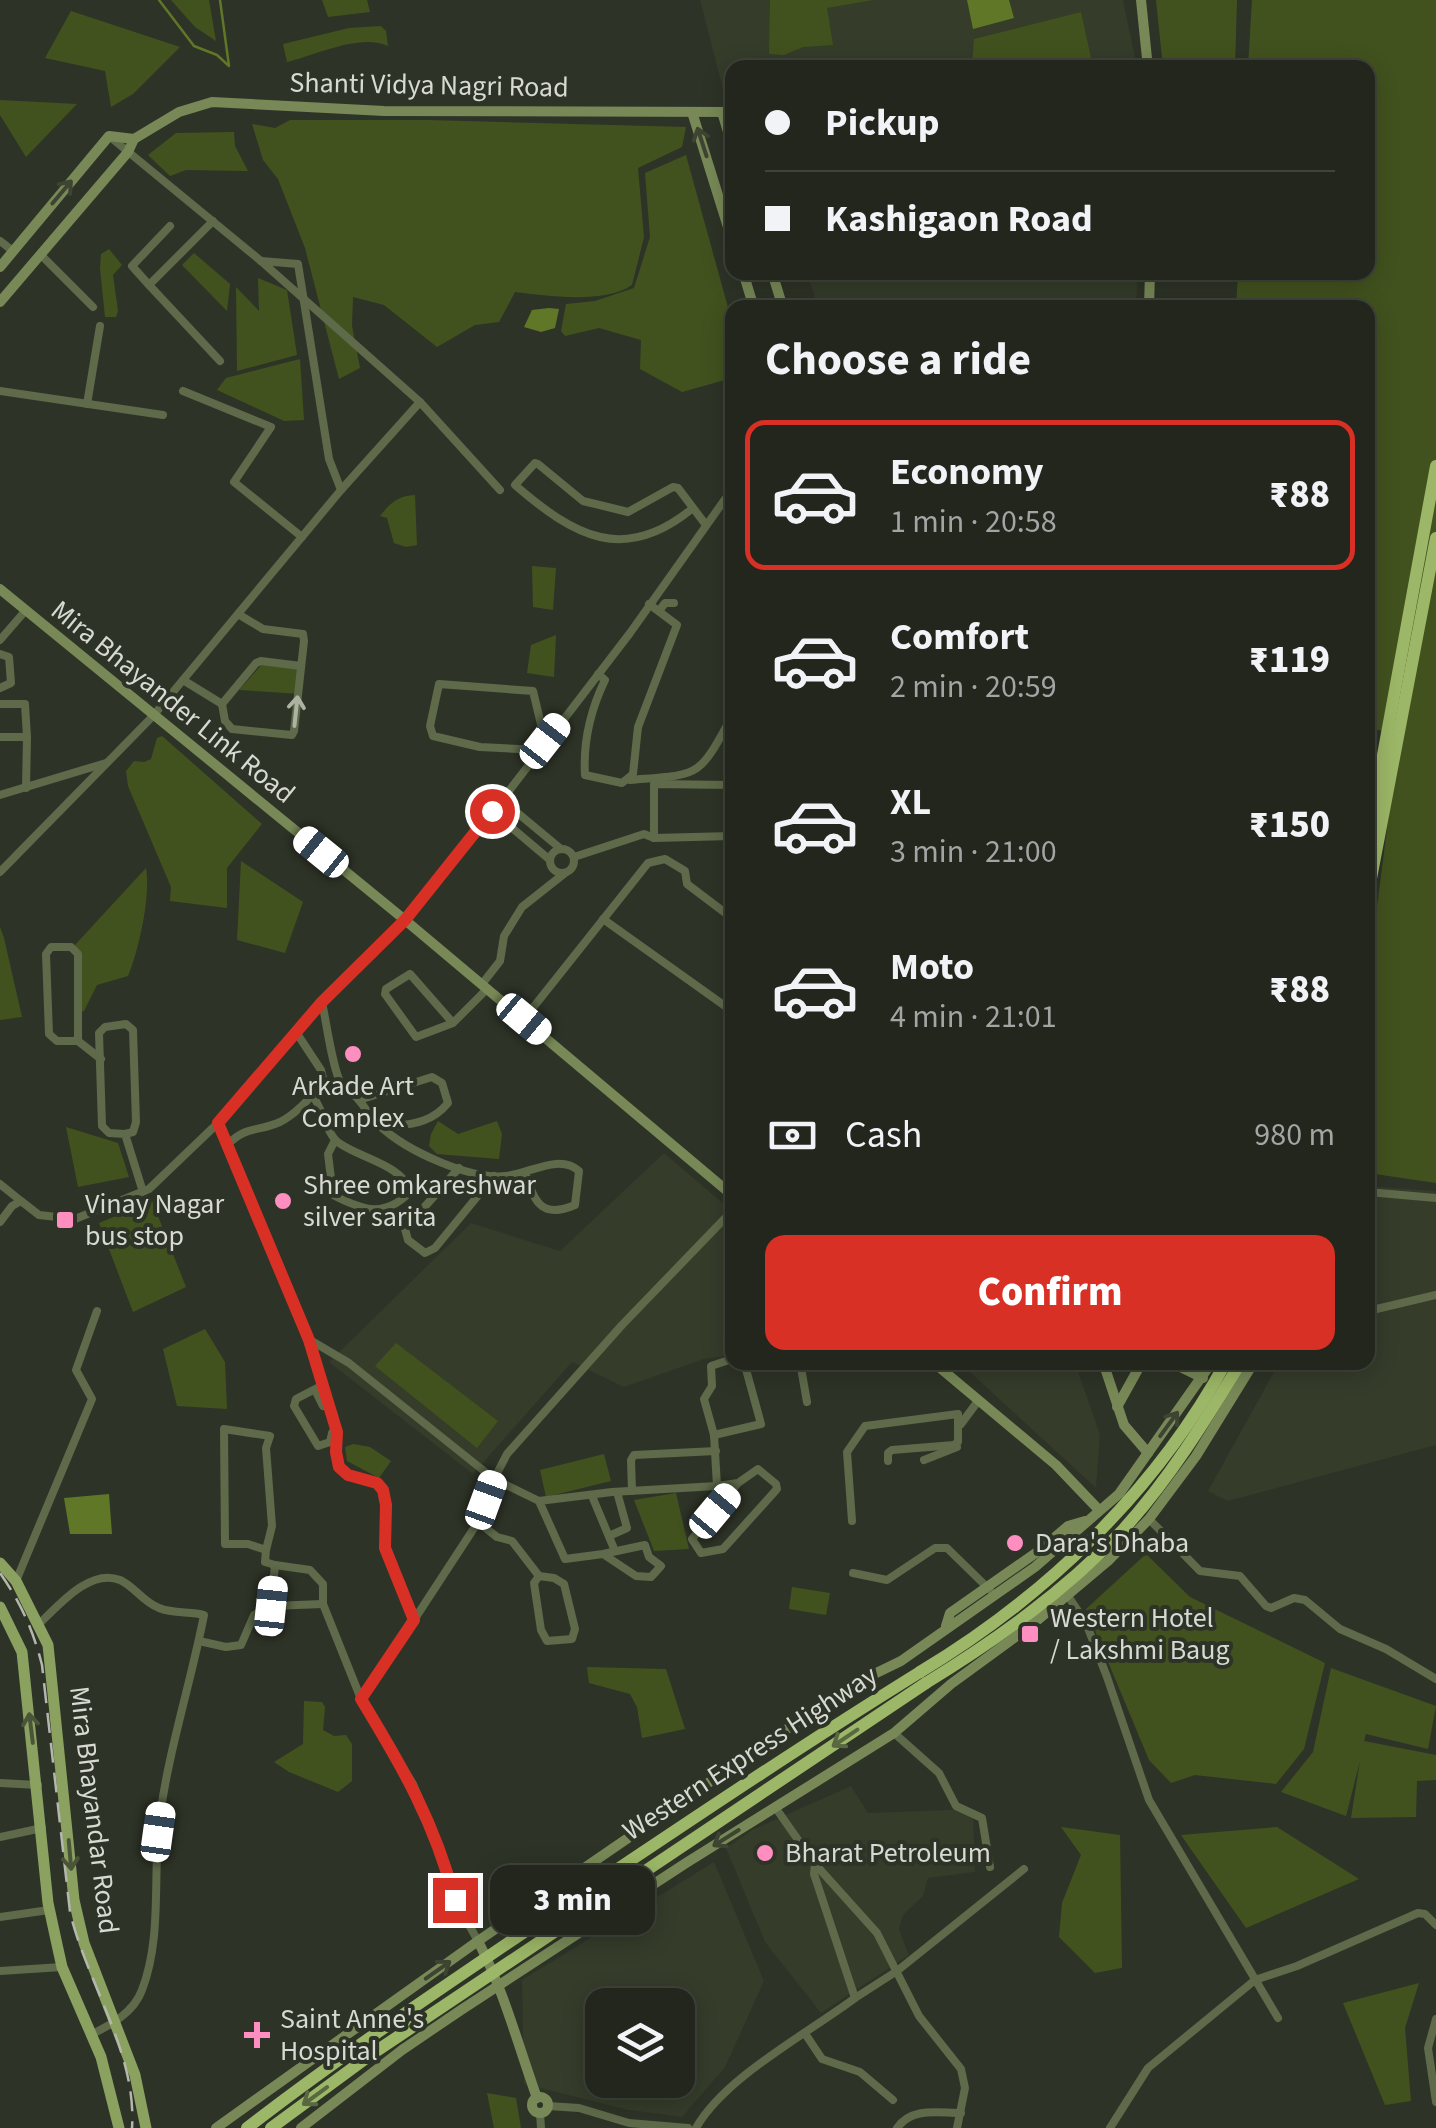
<!DOCTYPE html>
<meta charset="utf-8">
<style>
:root{--surface:#22261d;--page:#2e322a;--text:#f1f3f6;--muted:#a2a5a4;--line:#3f433b;--accent:#d93025}
body{margin:0;font-family:"Source Sans 3",sans-serif;background:var(--page);color:var(--text);height:100vh;display:flex;flex-direction:column;font-size:38px;white-space:nowrap}
*{box-sizing:border-box;margin:0}
p{font-size:32px;color:var(--muted)}
.icon{flex:none;width:55px;height:55px;fill:none;stroke:currentColor;stroke-width:2;stroke-linecap:round;stroke-linejoin:round}
.map{position:relative;flex:1;overflow:hidden}
.details{position:absolute;left:725px;top:300px;width:650px;height:1070px;display:flex;flex-direction:column;background:var(--surface);border-radius:20px;box-shadow:0 5px 25px #0003,0 0 0 2px var(--line)}
.details>*{flex:none}
.banner{position:absolute;left:725px;top:60px;width:650px;height:220px;border-radius:20px;box-shadow:0 5px 25px #0003,0 0 0 2px var(--line);display:grid;align-content:center;height:220px;padding:0 40px;background:var(--surface)}
.controls{position:absolute;left:585px;top:1988px;display:grid;gap:20px}
.controls a{display:grid;place-items:center;width:110px;height:110px;border-radius:20px;background:var(--surface);box-shadow:0 5px 25px #0003,0 0 0 2px var(--line);font-size:50px}
.end{position:absolute;width:45px;height:45px;margin:-22px;border:12px solid #d93025;background:#fff;box-shadow:0 0 0 5px #fff}
.from{border-radius:50%}
.bubble{position:absolute;height:70px;border-radius:20px;background:var(--surface);box-shadow:0 5px 25px #0003,0 0 0 2px var(--line);font-size:32px;font-weight:800;line-height:70px;text-align:center}
.car{position:absolute;width:30px;height:60px;margin:-30px -15px;border-radius:12px;box-shadow:0 0 8px 2px #0007;background:linear-gradient(#fff 24%,#345 0 40%,#fff 0 76%,#345 0 86%,#fff 0)}
.banner b{display:flex;align-items:center;gap:35px;height:95px;font-size:38px}
.banner b+b{border-top:2px solid var(--line)}
.banner i{width:25px;height:25px;background:var(--text)}
ul{padding:0;list-style:none}
li{display:flex;align-items:center;gap:30px;height:150px;margin:0 20px 15px;padding:0 20px;border:5px solid transparent;border-radius:20px}
li div{flex:1}
li b{display:block;font-size:38px}
li em{font-style:normal;font-weight:800}
li.selected{border-color:var(--accent)}
li>.icon{width:90px;height:90px;stroke-width:1.5}
h2{padding:0 40px;font-size:45px;line-height:120px}
.pay{display:flex;align-items:center;gap:25px;height:110px;padding:0 40px;font-size:38px}
.pay p{margin-inline-start:auto}
.action{display:flex;gap:20px;margin-top:auto;padding:20px 40px}
.action a{flex:1;height:115px;border-radius:20px;background:var(--accent);color:#fff;font-size:40px;font-weight:800;line-height:115px;text-align:center}
.map>svg:first-child{display:block}
.built{fill:#353c2a;fill-rule:evenodd}
.green{fill:#42521e}
.water{fill:#5f7726}
.lines{fill:none;stroke-linecap:round;stroke-linejoin:round}
.stream{stroke:#5f7726;stroke-width:2.5}
.street{stroke:#5e6a4a;stroke-width:8}
.secondary{stroke:#788957;stroke-width:10}
.primary{stroke:#8ba160;stroke-width:11}
.highway{stroke:#9cb767;stroke-width:12}
.rail{stroke:#b4b7ae;stroke-width:2.5;stroke-dasharray:20 10;stroke-linecap:butt}
.highway-bridge{stroke:#9cb767;stroke-width:12}
.oneway{stroke:#3d4431}
.oneway2{stroke:#adb3a2}
.oneway3{stroke:#4a5438}
.oneway4{stroke:#5a6841}
.route{stroke:#d93025;stroke-width:12}
.poi-dot{fill:#fd8ebf;stroke:#2e3327;stroke-width:4}
.labels{text-anchor:middle;dominant-baseline:central;stroke-width:8;stroke-linejoin:round;paint-order:stroke}
.street-label{font-size:28px;fill:#d7dad2;stroke:#2e3327}
.poi-label{font-size:28px;fill:#d7dad2;stroke:#2e3327;text-anchor:start}
</style>
<div class="map">
<svg width="1436" height="2128" viewBox="0 0 1436 2128">
<rect width="100%" height="100%" fill="#2e3327"/>
<g class="built">
<polygon points="700,0 1123,0 1137,67 732,68 732,106 727,105"/>
<polygon points="807,273 1138,273 1136,307 818,307"/>
<polygon points="664,1153 732,1211 732,1355 704,1359 624,1387 572,1362 473,1474 329,1362 471,1223 560,1251"/>
<polygon points="1368,1186 1436,1191 1436,1445 1228,1501 1208,1491 1279,1363 1368,1362"/>
<polygon points="960,1363 1075,1363 1100,1435 1096,1488"/>
<polygon points="851,1786 868,1813 973,1809 975,1872 928,1878 923,1896 903,1915 899,1929 909,1955 821,2013 765,1942 726,1848 752,1830"/>
<path d="M 714,1862 L 764,1981 L 725,2067 L 682,2117 L 629,2110 L 524,2084 L 522,1980 ZM 602,2005 L 678,2005 L 678,2080 L 602,2080 Z"/>
</g>
<g class="green">
<polygon points="171,0 209,0 216,41 195,27"/>
<polygon points="322,0 367,0 370,12 328,17"/>
<polygon points="770,0 873,0 827,8 833,45 803,47 784,55 769,54"/>
<polygon points="1156,0 1237,0 1235,67 1163,67"/>
<polygon points="1252,0 1436,0 1436,1183 1368,1173 1368,976 1399,736 1368,727 1368,308 1236,308 1238,273 1368,272 1368,68 1248,67"/>
<polygon points="71,11 180,47 133,94 111,107 105,71 45,58"/>
<polygon points="1081,12 1093,67 972,67 974,39"/>
<path d="M 381,26 L 386,31 L 388,46 C 360,33 316,55 287,62 L 283,44 L 349,28 Z"/>
<polygon points="0,100 77,104 26,157 0,115"/>
<path d="M 290,120 L 428,120 L 686,127 L 682,147 L 638,168 L 644,237 L 632,285 C 605,304 547,296 515,292 L 499,322 L 475,325 L 437,347 L 384,305 L 353,297 L 352,326 L 360,368 L 339,379 L 305,248 L 278,179 L 263,160 L 252,124 L 275,128 Z"/>
<polygon points="234,132 235,146 248,171 186,170 170,176 148,155 176,133"/>
<polygon points="686,155 732,322 732,378 682,392 640,369 641,340 599,328 565,336 561,331 566,304 595,301 634,288 650,237 645,173"/>
<polygon points="109,249 122,265 113,275 118,311 116,317 105,317 100,268 101,254"/>
<polygon points="194,253 230,284 227,311 182,265"/>
<polygon points="258,278 287,290 297,355 237,371 236,287 259,311"/>
<polygon points="300,359 304,420 284,421 217,390 226,378"/>
<path d="M 415,495 L 417,545 L 406,547 L 394,543 L 387,518 L 380,516 C 391,502 398,496 415,495 Z"/>
<polygon points="532,566 556,568 553,610 533,607"/>
<polygon points="556,635 554,677 527,673 531,645"/>
<polygon points="263,663 305,664 301,694 239,690"/>
<polygon points="162,736 262,824 227,868 227,908 170,901 171,887 128,786 126,771 134,761 144,762 151,759 157,738"/>
<polygon points="241,861 303,902 285,953 237,940"/>
<path d="M 146,868 C 151,895 139,950 128,976 L 97,985 L 84,1011 L 79,1012 L 75,945 Z"/>
<polygon points="0,927 4,938 22,1017 0,1020"/>
<polygon points="438,1121 458,1134 497,1121 502,1134 499,1159 437,1154 429,1146 431,1134"/>
<polygon points="66,1127 118,1143 129,1177 78,1187"/>
<polygon points="152,1201 186,1287 133,1312 99,1223"/>
<polygon points="205,1329 225,1362 227,1409 177,1406 163,1349"/>
<polygon points="396,1343 498,1421 477,1448 375,1366"/>
<polygon points="353,1444 370,1447 391,1461 379,1478 347,1461 345,1447"/>
<polygon points="604,1454 611,1481 546,1497 540,1470"/>
<polygon points="676,1493 689,1549 654,1551 634,1500"/>
<polygon points="1146,1554 1190,1597 1325,1663 1304,1749 1276,1784 1195,1775 1171,1783 1149,1760 1086,1609"/>
<polygon points="792,1587 830,1593 826,1615 789,1609"/>
<polygon points="587,1667 666,1669 685,1729 642,1738 637,1707 630,1694 589,1683"/>
<polygon points="1331,1668 1436,1706 1428,1749 1366,1734 1364,1741 1436,1755 1436,1780 1417,1781 1416,1817 1351,1818 1360,1761 1346,1816 1281,1792 1313,1752"/>
<polygon points="304,1701 322,1702 325,1707 323,1730 334,1736 346,1735 352,1744 352,1781 338,1792 289,1772 274,1762 303,1744"/>
<polygon points="1061,1827 1120,1835 1122,1968 1095,1973 1059,1937 1062,1903 1081,1855"/>
<polygon points="1277,1827 1359,1879 1246,1928 1181,1835"/>
<polygon points="1419,1983 1405,2028 1411,2101 1385,2105 1343,2003"/>
<polygon points="487,2093 516,2098 521,2128 494,2128"/>
</g>
<g class="water">
<polygon points="967,0 1009,0 1014,18 973,29"/>
<polygon points="549,308 559,309 555,328 541,332 524,327 532,310"/>
<polygon points="109,1494 112,1534 70,1534 64,1498"/>
</g>
<g class="lines">
<polyline class="stream" points="159,0 194,46 217,55 229,66 220,0"/>
<g class="street">
<polyline points="109,136 261,261 420,402 500,490"/>
<polyline points="213,221 149,285 220,361"/>
<polyline points="0,241 13,251"/>
<polyline points="42,256 93,307"/>
<polyline points="261,261 298,264 329,459 341,490"/>
<polyline points="149,285 132,266 170,226"/>
<polyline points="0,391 163,415"/>
<polyline points="183,391 271,427 234,482 302,537"/>
<polyline points="87,404 100,326"/>
<path d="M 693,508 C 624,565 574,536 515,485 L 535,463 L 538,464 L 583,501 L 628,512 L 673,487 L 678,488 L 706,525"/>
<polyline points="659,611 665,603 674,603"/>
<polyline points="238,614 263,629 303,634 304,641 294,731 292,735 232,729 225,721 222,704 256,663 261,661 301,666"/>
<polyline points="0,640 26,610"/>
<polyline points="0,654 9,657 11,683 0,688"/>
<path d="M 598,674 L 605,680 C 591,709 583,742 585,775 L 622,783 L 633,774 L 638,727 L 677,625 L 649,604"/>
<polyline points="183,680 222,704"/>
<polyline points="0,704 25,704 27,737"/>
<polyline points="0,737 27,737 26,788"/>
<polyline points="538,750 480,747 433,736 430,726 439,684 533,691 545,741"/>
<path d="M 630,780 C 701,774 698,779 732,716"/>
<polyline points="0,795 106,763"/>
<polyline points="502,800 561,849"/>
<polyline points="492,811 550,860"/>
<polyline points="654,838 654,784 732,785"/>
<circle cx="562" cy="861" r="12"/>
<polyline points="574,857 644,834 654,838 732,836"/>
<polyline points="0,872 153,716 341,490 420,402"/>
<polyline points="603,919 732,1011"/>
<polyline points="482,984 500,961 504,936 522,907 565,873"/>
<path d="M 322,1002 C 326,1020 333,1073 342,1085 C 345,1090 350,1091 354,1095 C 363,1103 369,1116 379,1125 C 405,1150 469,1180 506,1176 C 529,1174 559,1153 579,1171 L 575,1205 C 540,1220 534,1200 525,1172"/>
<polyline points="524,1019 648,863 665,859 685,871 687,884 732,918"/>
<polyline points="453,1023 410,974 386,989 385,994 416,1037 453,1023 487,989"/>
<polyline points="78,1041 78,954 71,947 51,947 46,954 49,1034 57,1041 78,1041 101,1059"/>
<path d="M 312,1095 C 323,1108 326,1134 339,1143 C 362,1159 400,1164 411,1191 C 385,1218 364,1211 333,1195 L 328,1154 L 335,1140"/>
<path d="M 359,1100 L 432,1077 L 442,1083 L 448,1103 C 430,1125 408,1124 383,1128"/>
<polyline points="218,1123 309,1340 337,1432 335,1452 339,1467 347,1475 377,1483 383,1490 386,1505 385,1549 414,1620 361,1699 413,1784 446,1864 455,1900 478,1941"/>
<polyline points="125,1134 133,1132 136,1122 133,1030 126,1024 105,1027 99,1033 102,1126 109,1133 125,1134 143,1192"/>
<path d="M 227,1145 C 247,1125 258,1132 280,1122 C 298,1113 311,1096 324,1082 L 321,1070 L 296,1032"/>
<polyline points="459,1168 405,1229 408,1240 425,1253 435,1248 494,1176"/>
<polyline points="0,1184 21,1201"/>
<polyline points="1368,1192 1436,1198"/>
<polyline points="0,1222 12,1206 21,1201 39,1215 75,1219 149,1189 218,1123 322,1002 405,920 502,800 630,633 728,495 732,494"/>
<polyline points="1368,1311 1436,1295"/>
<polyline points="310,1340 349,1363 494,1479 507,1454 622,1325 732,1211"/>
<polyline points="800,1362 807,1402"/>
<polyline points="321,1386 296,1399 294,1406 318,1446 330,1442 332,1433"/>
<polyline points="315,1390 323,1406"/>
<polyline points="961,1424 978,1401"/>
<polyline points="714,1435 761,1424 744,1362"/>
<polyline points="924,1460 957,1447"/>
<polyline points="717,1486 738,1483 758,1469 776,1484 777,1489 723,1549 701,1553 692,1539 738,1483"/>
<polyline points="632,1491 631,1460 634,1455 716,1451"/>
<polyline points="592,1496 615,1551"/>
<polyline points="539,1501 565,1559 603,1554 636,1576 651,1577 661,1566 649,1557 645,1545 603,1554"/>
<polyline points="1149,1519 1200,1571 1240,1576 1266,1606 1271,1608 1294,1598 1305,1600 1340,1629 1386,1649 1436,1679"/>
<polyline points="852,1521 847,1452 865,1426 958,1414 958,1442 954,1445 892,1450 888,1453 888,1461"/>
<polyline points="478,1522 497,1537 512,1541 539,1576 554,1578 564,1584 575,1629 572,1639 547,1641 541,1630 534,1583 539,1576"/>
<polyline points="609,1536 627,1528 617,1492"/>
<polyline points="266,1550 272,1526 266,1448 270,1436 224,1429 225,1544 248,1544 266,1550 265,1562 275,1565"/>
<polyline points="853,1573 887,1580 935,1548 947,1548 990,1590"/>
<polyline points="16,1581 92,1399 76,1370 97,1311"/>
<polyline points="1068,1596 1086,1623 1107,1677 1149,1800 1278,2018"/>
<polyline points="271,1606 323,1604"/>
<polyline points="414,1620 478,1522 494,1479 539,1501 612,1492 717,1486 714,1435 704,1399 712,1386 711,1366 732,1359"/>
<path d="M 40,1623 C 59,1605 90,1568 120,1580 C 134,1586 143,1602 159,1608 C 173,1614 191,1611 204,1615 C 191,1682 169,1749 160,1816 C 152,1873 163,1935 142,1990 C 134,2012 111,2025 92,2034"/>
<polyline points="199,1641 226,1647 241,1645 254,1615 271,1606 275,1565 310,1570 323,1584 323,1604 361,1699"/>
<polyline points="894,1733 939,1773 956,1806 982,1818 990,1867"/>
<polyline points="0,1783 38,1785"/>
<polyline points="775,1807 815,1864 814,1874 855,1998 897,1971 1024,1869"/>
<polyline points="0,1837 42,1828"/>
<polyline points="815,1864 877,1933 919,2016 961,2069 965,2088 957,2128"/>
<polyline points="0,1917 49,1910"/>
<polyline points="0,1971 62,1967"/>
<polyline points="1436,2019 1428,2048 1436,2102"/>
<polyline points="806,2035 822,2059 860,2072 893,2100"/>
<polyline points="548,2106 579,2108 629,2123 688,2128"/>
<polyline points="540,2113 541,2128"/>
<path d="M 696,2128 C 725,2077 807,2034 855,1998"/>
<path d="M 897,2128 C 912,2107 937,2113 961,2113"/>
<polyline points="1110,2128 1148,2068 1255,1980 1297,1966 1418,1913 1425,1914 1436,1925"/>
</g>
<g class="secondary">
<polyline points="1141,0 1148,68"/>
<polyline points="692,112 732,240"/>
<polyline points="722,112 732,145"/>
<polyline points="134,139 179,112 212,102 384,111 732,112"/>
<polyline points="0,267 109,136 134,139 128,152 0,302"/>
<polyline points="743,272 754,308"/>
<polyline points="772,272 783,308"/>
<polyline points="1149,308 1150,272"/>
<polyline points="0,589 405,920 732,1195"/>
<polyline points="933,1362 1056,1465 1099,1510"/>
<polyline points="1103,1362 1124,1425 1148,1453"/>
<polyline points="1170,1362 1203,1378"/>
<polyline points="1117,1407 1142,1362"/>
<polyline points="946,1626 950,1613 1040,1550 1068,1526 1085,1521"/>
<path d="M 478,1941 C 504,1991 518,2045 537,2098"/>
<circle cx="540" cy="2105" r="8"/>
<polyline points="216,2128 478,1941 781,1733 868,1677 901,1661 1035,1567 1119,1494 1212,1362"/>
<polyline points="301,2128 402,2050 461,2010 686,1863 894,1733 951,1684 1033,1624 1108,1561 1149,1519 1196,1456 1254,1362"/>
</g>
<g class="primary">
<polyline points="0,1563 16,1581 48,1645 74,1900 84,1943 135,2075 146,2128"/>
<polyline points="0,1607 22,1652 48,1903 58,1949 62,1967 101,2057 119,2128"/>
</g>
<g class="highway">
<polyline points="1368,837 1436,466"/>
<polyline points="1368,894 1436,538"/>
<path d="M 920,1672 C 1045,1597 1155,1492 1226,1362"/>
<path d="M 926,1683 C 996,1640 1064,1592 1121,1532 C 1168,1481 1205,1421 1241,1362"/>
</g>
<path class="rail" d="M 0,1573 C 21,1603 33,1630 42,1665 L 70,1912 C 87,1984 137,2052 132,2128"/>
<g class="highway-bridge">
<path d="M 247,2128 C 349,2049 457,1978 564,1905 C 682,1826 799,1747 920,1672"/>
<polyline points="271,2128 369,2056 926,1683"/>
</g>
</g>
<defs><path id="oneway-shaft" d="M-6 0H5M1.5-3L5.5 0L1.5 3" fill="none" stroke-width="1.6" stroke-linecap="round" stroke-linejoin="round" transform="scale(2.5)"/></defs>
<g class="oneway">
<use href="#oneway-shaft" transform="translate(702 142) rotate(-108)"/>
<use href="#oneway-shaft" transform="translate(62 192) rotate(-50)"/>
<use href="#oneway-shaft" transform="translate(1169 1424) rotate(-54)"/>
<use href="#oneway-shaft" transform="translate(726 1838) rotate(148)"/>
<use href="#oneway-shaft" transform="translate(438 1970) rotate(-35)"/>
</g>
<use class="oneway2" href="#oneway-shaft" transform="translate(296 711) rotate(-84)"/>
<g class="oneway3">
<use href="#oneway-shaft" transform="translate(31 1728) rotate(-97)"/>
<use href="#oneway-shaft" transform="translate(70 1855) rotate(85)"/>
</g>
<g class="oneway4">
<use href="#oneway-shaft" transform="translate(845 1738) rotate(146)"/>
<use href="#oneway-shaft" transform="translate(315 2096) rotate(144)"/>
</g>
<g class="lines">
<path class="route" d="M 455,1900 C 434,1821 403,1768 361,1699 L 414,1620 L 385,1548 L 386,1505 L 383,1490 L 377,1483 L 348,1475 L 339,1467 L 336,1452 L 337,1432 L 309,1340 L 218,1123 L 322,1002 L 405,920 L 492,811"/>
</g>
<g class="poi-dot">
<circle cx="353" cy="1054" r="10"/>
<circle cx="283" cy="1201" r="10"/>
<rect x="55" y="1210" width="20" height="20" rx="5"/>
<circle cx="1015" cy="1543" r="10"/>
<rect x="1020" y="1624" width="20" height="20" rx="5"/>
<circle cx="765" cy="1853" r="10"/>
<path d="M252 2020h10v10h10v10h-10v10h-10v-10h-10v-10h10z"/>
</g>
<g class="labels">
<g class="street-label">
<text transform="translate(429 85) rotate(1)">Shanti Vidya Nagri Road</text>
<text transform="translate(173 702) rotate(39)">Mira Bhayander Link Road</text>
<text transform="translate(750 1753) rotate(-33)">Western Express Highway</text>
<text transform="translate(94 1810) rotate(83)">Mira Bhayandar Road</text>
</g>
<g class="poi-label">
<text x="353" y="1086" text-anchor="middle">Arkade Art<tspan x="353" dy="32">Complex</tspan></text>
<text x="303" y="1185">Shree omkareshwar<tspan x="303" dy="32">silver sarita</tspan></text>
<text x="85" y="1204">Vinay Nagar<tspan x="85" dy="32">bus stop</tspan></text>
<text x="1035" y="1543">Dara's Dhaba</text>
<text x="1050" y="1618">Western Hotel<tspan x="1050" dy="32">/ Lakshmi Baug</tspan></text>
<text x="785" y="1853">Bharat Petroleum</text>
<text x="280" y="2019">Saint Anne's<tspan x="280" dy="32">Hospital</tspan></text>
</g>
</g>
</svg>
<div class="controls">
<a><svg class="icon" aria-label="layers" viewBox="0 0 24 24"><path d="M12 4l9 5-9 5-9-5zM3 14l9 5 9-5"/></svg></a>
</div>
<i class="end from" style="left:492px;top:811px"></i>
<i class="end" style="left:455px;top:1900px"></i>
<div class="bubble" style="left:490px;top:1865px;width:165px">3 min</div>
<i class="car" style="left:545px;top:741px;rotate:38deg"></i>
<i class="car" style="left:321px;top:852px;rotate:309deg"></i>
<i class="car" style="left:524px;top:1019px;rotate:130deg"></i>
<i class="car" style="left:486px;top:1500px;rotate:20deg"></i>
<i class="car" style="left:715px;top:1511px;rotate:40deg"></i>
<i class="car" style="left:271px;top:1606px;rotate:6deg"></i>
<i class="car" style="left:158px;top:1832px;rotate:8deg"></i>
<div class="banner">
<b><i class="from"></i>Pickup</b>
<b><i></i>Kashigaon Road</b>
</div>
<section class="details">
<h2>Choose a ride</h2>
<ul>
<li class="selected"><svg class="icon" aria-label="car" viewBox="0 0 24 24"><path d="M5 17H2v-5l4-1 3-4h7l3 4 3 1v5h-3M9 17h6M6 11h13"/><circle cx="7" cy="17" r="2"/><circle cx="17" cy="17" r="2"/></svg><div><b>Economy</b><p>1 min · 20:58</p></div><em>₹88</em></li>
<li><svg class="icon" aria-label="car" viewBox="0 0 24 24"><path d="M5 17H2v-5l4-1 3-4h7l3 4 3 1v5h-3M9 17h6M6 11h13"/><circle cx="7" cy="17" r="2"/><circle cx="17" cy="17" r="2"/></svg><div><b>Comfort</b><p>2 min · 20:59</p></div><em>₹119</em></li>
<li><svg class="icon" aria-label="car" viewBox="0 0 24 24"><path d="M5 17H2v-5l4-1 3-4h7l3 4 3 1v5h-3M9 17h6M6 11h13"/><circle cx="7" cy="17" r="2"/><circle cx="17" cy="17" r="2"/></svg><div><b>XL</b><p>3 min · 21:00</p></div><em>₹150</em></li>
<li><svg class="icon" aria-label="car" viewBox="0 0 24 24"><path d="M5 17H2v-5l4-1 3-4h7l3 4 3 1v5h-3M9 17h6M6 11h13"/><circle cx="7" cy="17" r="2"/><circle cx="17" cy="17" r="2"/></svg><div><b>Moto</b><p>4 min · 21:01</p></div><em>₹88</em></li>
</ul>
<div class="pay"><svg class="icon" aria-label="cash" viewBox="0 0 24 24"><path d="M3 7h18v10H3z"/><circle cx="12" cy="12" r="2"/></svg>Cash<p>980 m</p></div>
<div class="action"><a>Confirm</a></div>
</section>
</div>
